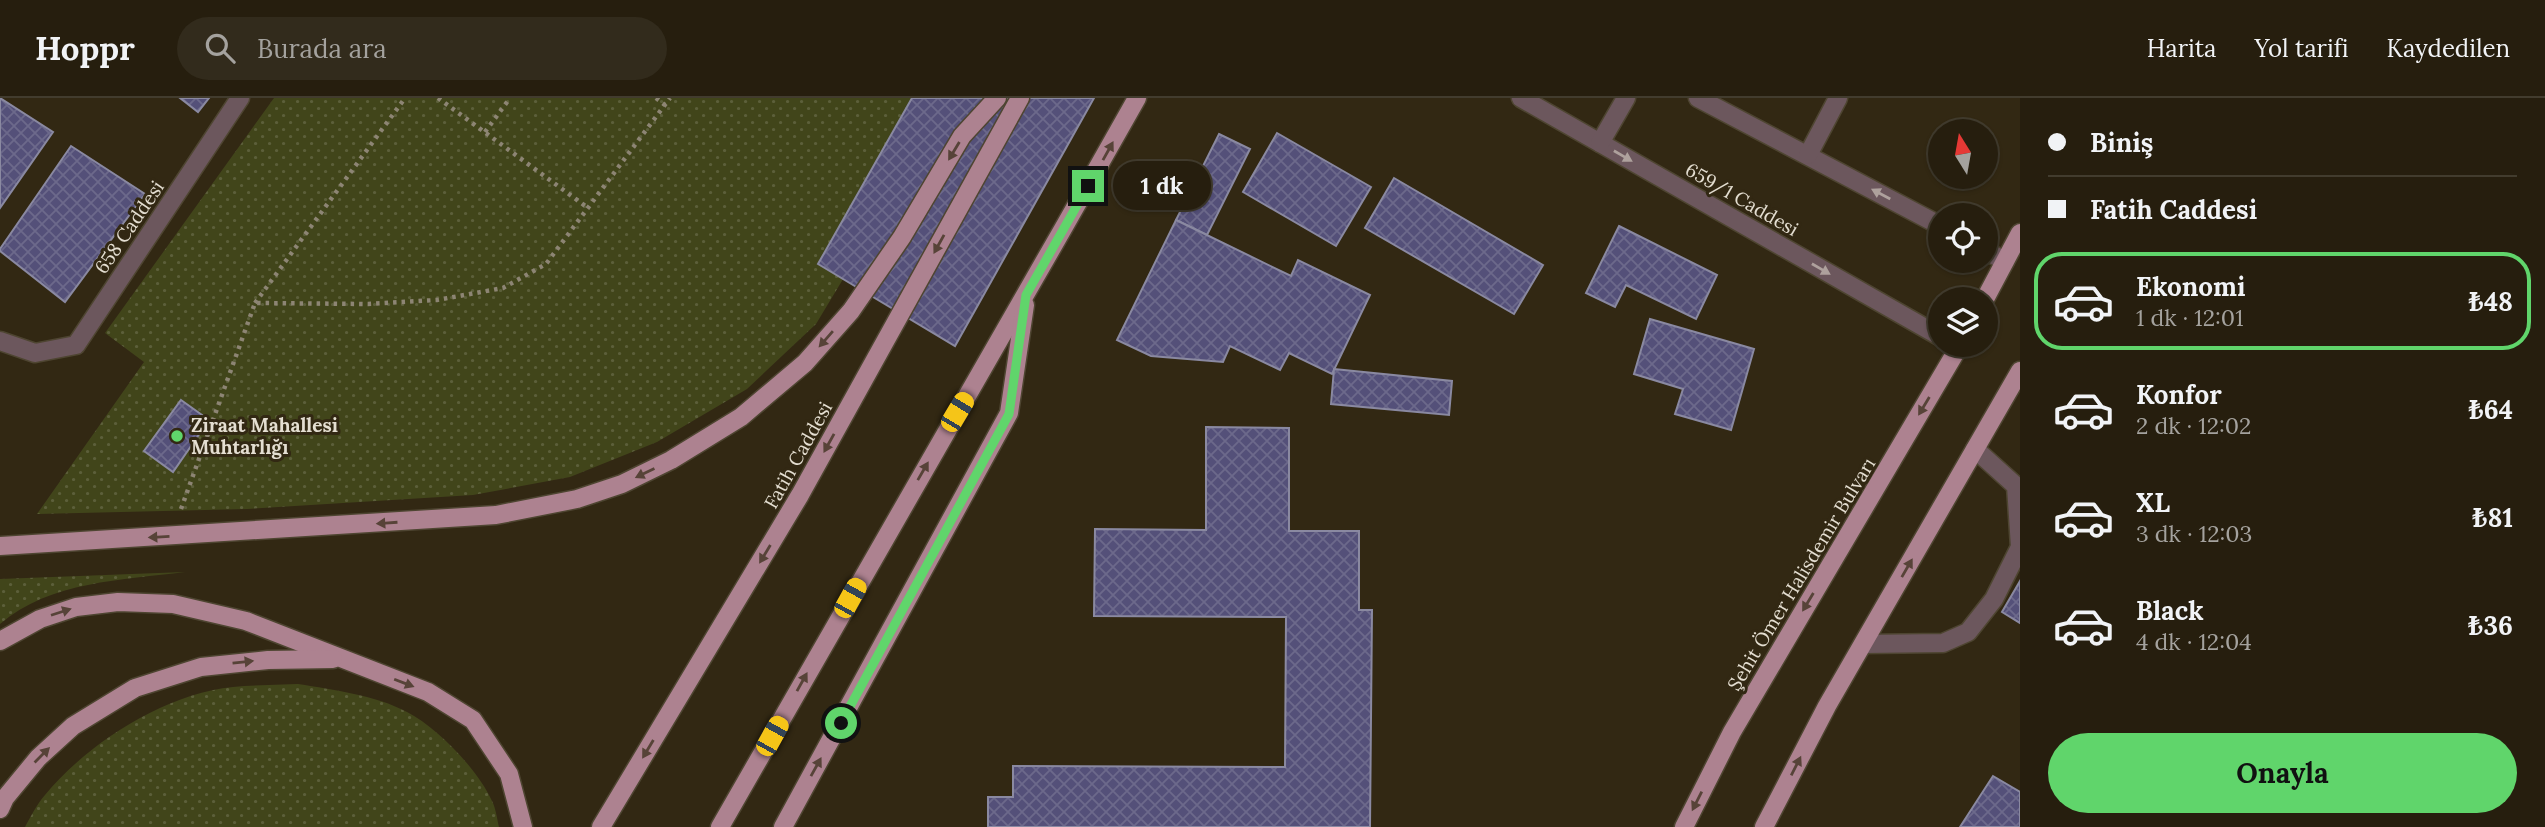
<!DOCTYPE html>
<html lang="tr">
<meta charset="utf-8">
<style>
:root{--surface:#261e0e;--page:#322b1c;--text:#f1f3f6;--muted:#a4a29e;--line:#423c2e;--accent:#60d56b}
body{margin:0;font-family:Lora,serif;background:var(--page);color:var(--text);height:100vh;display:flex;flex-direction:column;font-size:26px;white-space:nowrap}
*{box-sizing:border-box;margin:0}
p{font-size:23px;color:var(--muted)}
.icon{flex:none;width:38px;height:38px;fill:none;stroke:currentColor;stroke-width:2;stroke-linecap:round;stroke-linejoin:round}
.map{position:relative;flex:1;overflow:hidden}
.sheet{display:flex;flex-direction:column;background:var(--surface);width:525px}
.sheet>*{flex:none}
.guide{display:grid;align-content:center;height:154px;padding:0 28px;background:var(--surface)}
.needle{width:46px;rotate:349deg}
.tools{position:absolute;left:1928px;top:21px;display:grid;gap:14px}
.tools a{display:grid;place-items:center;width:70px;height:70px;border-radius:50%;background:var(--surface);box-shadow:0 2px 5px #0004,0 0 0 2px var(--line);font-size:35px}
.end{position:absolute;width:32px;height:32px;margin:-16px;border:9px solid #60d56b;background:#111;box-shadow:0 0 0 4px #111}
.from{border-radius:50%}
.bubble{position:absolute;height:49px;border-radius:24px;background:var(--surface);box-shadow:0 2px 5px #0004,0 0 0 2px var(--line);font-size:23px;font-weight:700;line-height:49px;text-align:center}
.car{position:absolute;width:21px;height:42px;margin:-21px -10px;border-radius:9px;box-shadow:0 0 5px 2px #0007;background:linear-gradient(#f5c518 24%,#345 0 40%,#f5c518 0 76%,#345 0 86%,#f5c518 0)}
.guide b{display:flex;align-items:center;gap:24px;height:66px;font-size:26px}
.guide b+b{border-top:2px solid var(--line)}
.guide i{width:18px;height:18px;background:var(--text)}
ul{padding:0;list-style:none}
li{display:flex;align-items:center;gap:21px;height:98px;margin:0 14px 10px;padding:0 14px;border:4px solid transparent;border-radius:28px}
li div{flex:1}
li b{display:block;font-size:26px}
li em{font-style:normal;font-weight:700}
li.active{border-color:var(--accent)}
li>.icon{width:63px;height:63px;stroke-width:1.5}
.button{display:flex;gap:14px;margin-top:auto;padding:14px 28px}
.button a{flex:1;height:80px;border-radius:42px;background:var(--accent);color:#111;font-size:28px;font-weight:700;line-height:80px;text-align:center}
header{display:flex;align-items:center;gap:42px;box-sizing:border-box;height:98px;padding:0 35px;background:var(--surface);border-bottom:2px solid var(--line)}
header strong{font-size:33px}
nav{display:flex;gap:38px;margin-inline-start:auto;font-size:24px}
.search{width:490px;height:63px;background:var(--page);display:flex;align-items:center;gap:18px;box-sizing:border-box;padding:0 24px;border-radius:38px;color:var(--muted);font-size:26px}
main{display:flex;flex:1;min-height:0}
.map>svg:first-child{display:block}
.grass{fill:url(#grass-dots)}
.building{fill:url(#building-cross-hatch);stroke:#8a89a1;stroke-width:2}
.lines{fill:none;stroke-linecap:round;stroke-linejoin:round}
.minor-casing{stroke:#4e4531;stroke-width:21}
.major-casing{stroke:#4e4531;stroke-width:21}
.path{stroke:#8d8574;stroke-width:4.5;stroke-dasharray:3.5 5;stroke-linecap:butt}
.minor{stroke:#6c575d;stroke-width:18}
.major{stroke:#ad8290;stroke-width:18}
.oneway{fill:#574338}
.oneway2{fill:#aea19d}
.route{stroke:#60d56b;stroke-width:9}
.poi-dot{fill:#60d56b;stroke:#322813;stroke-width:2.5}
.labels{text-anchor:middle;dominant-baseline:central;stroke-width:6;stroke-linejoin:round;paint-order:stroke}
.street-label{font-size:19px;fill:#e4ded1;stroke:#322813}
.poi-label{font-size:19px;font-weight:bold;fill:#e4ded1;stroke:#322813;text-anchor:start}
</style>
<header>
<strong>Hoppr</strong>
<div class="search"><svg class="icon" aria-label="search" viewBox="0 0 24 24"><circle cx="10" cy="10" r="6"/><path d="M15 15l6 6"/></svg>Burada ara</div>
<nav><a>Harita</a><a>Yol tarifi</a><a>Kaydedilen</a></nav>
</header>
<main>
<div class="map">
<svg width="2020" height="729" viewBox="0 0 2020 729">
<defs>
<pattern id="grass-dots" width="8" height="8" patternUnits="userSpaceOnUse" patternTransform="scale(1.75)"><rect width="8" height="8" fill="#41451a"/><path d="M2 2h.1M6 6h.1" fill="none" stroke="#5c5f3a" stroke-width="1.8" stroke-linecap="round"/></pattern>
<pattern id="building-cross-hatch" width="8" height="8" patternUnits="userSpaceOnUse" patternTransform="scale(1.75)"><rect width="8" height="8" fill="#545079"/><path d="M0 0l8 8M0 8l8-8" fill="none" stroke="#6c698b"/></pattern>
</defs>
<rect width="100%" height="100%" fill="#322813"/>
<g class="grass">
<polygon points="274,0 952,0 816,226 747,291 657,344 570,379 473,397 247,411 37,416 144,264 105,235"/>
<path d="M 185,474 C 123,482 50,483 0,526 L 0,481 Z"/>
<path d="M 298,586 C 334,592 375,597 407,614 C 438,630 478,672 492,703 C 496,711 497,721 499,729 L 25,729 C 31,718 37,706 45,697 C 88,645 164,596 233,589 C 254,587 276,587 298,586 Z"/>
</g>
<g class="building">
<polygon points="0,0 53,34 0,110"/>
<polygon points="180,0 209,0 198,14"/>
<polygon points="912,0 1094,0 955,248 818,166"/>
<polygon points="1277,35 1371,89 1336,148 1243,94"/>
<polygon points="1219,36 1250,51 1207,137 1176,122"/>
<polygon points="71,48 145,96 65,204 0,153 0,151"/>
<polygon points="1394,80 1543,167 1514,216 1365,130"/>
<polygon points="1176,122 1291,178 1298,162 1370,197 1332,276 1289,255 1280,272 1230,248 1223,264 1151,258 1117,242"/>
<polygon points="1619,128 1717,177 1696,221 1626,187 1615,209 1586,195"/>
<polygon points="1650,221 1754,251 1731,332 1675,316 1683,291 1634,276"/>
<polygon points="1334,271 1452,283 1449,317 1331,306"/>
<polygon points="181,302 209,322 173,374 144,353"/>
<polygon points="1206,329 1289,330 1289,433 1359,433 1359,512 1372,512 1370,729 988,729 988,699 1013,699 1013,668 1285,669 1286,519 1094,518 1095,431 1206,432"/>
<polygon points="2020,483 2020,525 2002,514"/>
<polygon points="1993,678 2020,694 2020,729 1960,729"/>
</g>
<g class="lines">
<defs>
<g id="minor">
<polyline points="1521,0 1941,239"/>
<polyline points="1698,0 1941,128"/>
<polyline points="1600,45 1626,0"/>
<polyline points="1808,57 1838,0"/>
<polyline points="1986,153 2005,163"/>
<polyline points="0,243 35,255 76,247 240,0"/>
<polyline points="1863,546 1943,545 1968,534 1994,501 2020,449 2016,388 1975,351"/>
</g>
<g id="major">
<polyline points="1985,201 2020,135"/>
<polyline points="0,448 496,417 577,401 622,386 671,362 741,319 805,265 851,213 902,139 962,38 997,0"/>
<polyline points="0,543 40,521 76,509 118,504 173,506 246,523 428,594 473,622 509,676 523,729"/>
<polyline points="0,711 5,700 38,660 73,628 135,590 201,569 268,562 333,561"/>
<polyline points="601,729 800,397 1020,0"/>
<path d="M 720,729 C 858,485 1000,244 1137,0"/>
<polyline points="783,729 1009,315 1025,207"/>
<polyline points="1684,729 1732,634 1960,247"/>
<polyline points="1764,729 1827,608 2020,273"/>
</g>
</defs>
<use href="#minor" class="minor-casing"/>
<use href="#major" class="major-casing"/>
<g class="path">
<polyline points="438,0 588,110"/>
<polyline points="656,0 665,7"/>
<polyline points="485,34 510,0"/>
<polyline points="255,205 405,0"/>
<polyline points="181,411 255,205 368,206 437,202 503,190 546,166 670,0"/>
</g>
<use href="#minor" class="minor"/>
<use href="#major" class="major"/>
</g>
<defs><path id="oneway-solid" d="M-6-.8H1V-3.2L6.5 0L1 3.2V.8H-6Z" transform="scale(1.75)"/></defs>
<g class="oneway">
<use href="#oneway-solid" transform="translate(954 53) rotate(121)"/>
<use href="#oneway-solid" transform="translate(1108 53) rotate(-61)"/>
<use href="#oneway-solid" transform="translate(939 146) rotate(119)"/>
<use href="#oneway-solid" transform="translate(826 241) rotate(131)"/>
<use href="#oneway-solid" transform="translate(1924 308) rotate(121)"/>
<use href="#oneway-solid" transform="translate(829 345) rotate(119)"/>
<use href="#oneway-solid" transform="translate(923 373) rotate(-60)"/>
<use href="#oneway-solid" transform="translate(645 375) rotate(154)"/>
<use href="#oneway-solid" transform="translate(387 425) rotate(176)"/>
<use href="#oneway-solid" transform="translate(159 439) rotate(177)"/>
<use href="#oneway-solid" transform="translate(765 456) rotate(121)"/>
<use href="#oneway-solid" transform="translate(1907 470) rotate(-60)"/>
<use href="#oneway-solid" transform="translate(1808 504) rotate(121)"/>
<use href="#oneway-solid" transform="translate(61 514) rotate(-18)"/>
<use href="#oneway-solid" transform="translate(243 564) rotate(-6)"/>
<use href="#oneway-solid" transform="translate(802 584) rotate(-61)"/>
<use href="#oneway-solid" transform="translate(404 585) rotate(21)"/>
<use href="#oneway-solid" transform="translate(648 651) rotate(121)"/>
<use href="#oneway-solid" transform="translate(42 657) rotate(-45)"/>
<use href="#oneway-solid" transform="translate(1796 668) rotate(-63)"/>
<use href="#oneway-solid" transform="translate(816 669) rotate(-61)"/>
<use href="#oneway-solid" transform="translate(1697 703) rotate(117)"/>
</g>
<g class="oneway2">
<use href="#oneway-solid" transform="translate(1623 58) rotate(30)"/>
<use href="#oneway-solid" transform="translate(1881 96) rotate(-152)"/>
<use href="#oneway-solid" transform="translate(1821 171) rotate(30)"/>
</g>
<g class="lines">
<polyline class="route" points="841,625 1009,316 1026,197 1088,88"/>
</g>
<circle class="poi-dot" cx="177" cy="338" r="7"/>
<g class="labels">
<g class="street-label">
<text transform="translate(1742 101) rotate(30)">659/1 Caddesi</text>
<text transform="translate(129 129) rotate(-56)">658 Caddesi</text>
<text transform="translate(798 357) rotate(-61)">Fatih Caddesi</text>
<text transform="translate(1801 476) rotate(-59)">Şehit Ömer Halisdemir Bulvarı</text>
</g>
<g class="poi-label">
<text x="191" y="327">Ziraat Mahallesi<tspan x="191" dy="22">Muhtarlığı</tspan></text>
</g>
</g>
</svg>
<div class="tools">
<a><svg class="needle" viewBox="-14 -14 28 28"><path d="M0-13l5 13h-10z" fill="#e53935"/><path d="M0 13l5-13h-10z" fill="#a4a29e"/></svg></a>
<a><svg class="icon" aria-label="locate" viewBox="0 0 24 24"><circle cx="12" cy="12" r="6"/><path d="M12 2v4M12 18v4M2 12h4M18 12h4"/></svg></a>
<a><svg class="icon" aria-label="layers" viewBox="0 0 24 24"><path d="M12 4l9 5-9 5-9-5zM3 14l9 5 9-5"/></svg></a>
</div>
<i class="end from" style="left:841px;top:625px"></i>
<i class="end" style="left:1088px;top:88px"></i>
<div class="bubble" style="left:1113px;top:63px;width:98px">1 dk</div>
<i class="car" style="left:957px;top:314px;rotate:31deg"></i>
<i class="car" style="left:850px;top:500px;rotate:29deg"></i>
<i class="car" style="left:772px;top:638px;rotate:29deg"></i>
</div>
<section class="sheet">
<div class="guide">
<b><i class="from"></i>Biniş</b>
<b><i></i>Fatih Caddesi</b>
</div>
<ul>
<li class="active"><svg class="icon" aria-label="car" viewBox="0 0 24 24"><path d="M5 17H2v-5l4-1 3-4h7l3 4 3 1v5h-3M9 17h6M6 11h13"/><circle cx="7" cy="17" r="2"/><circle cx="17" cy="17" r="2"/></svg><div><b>Ekonomi</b><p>1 dk · 12:01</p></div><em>₺48</em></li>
<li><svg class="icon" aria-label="car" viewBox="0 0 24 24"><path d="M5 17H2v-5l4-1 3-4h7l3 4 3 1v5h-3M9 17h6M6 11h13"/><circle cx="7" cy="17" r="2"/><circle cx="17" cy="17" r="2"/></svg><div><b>Konfor</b><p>2 dk · 12:02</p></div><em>₺64</em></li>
<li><svg class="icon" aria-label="car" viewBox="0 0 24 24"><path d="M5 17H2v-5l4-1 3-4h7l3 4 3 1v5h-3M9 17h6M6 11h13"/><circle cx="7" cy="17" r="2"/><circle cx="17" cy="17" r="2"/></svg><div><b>XL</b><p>3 dk · 12:03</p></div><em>₺81</em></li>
<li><svg class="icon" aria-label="car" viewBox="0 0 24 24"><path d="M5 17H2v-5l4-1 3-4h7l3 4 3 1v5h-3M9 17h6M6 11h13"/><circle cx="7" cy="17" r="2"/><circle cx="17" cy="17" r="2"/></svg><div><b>Black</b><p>4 dk · 12:04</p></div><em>₺36</em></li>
</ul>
<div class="button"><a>Onayla</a></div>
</section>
</main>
